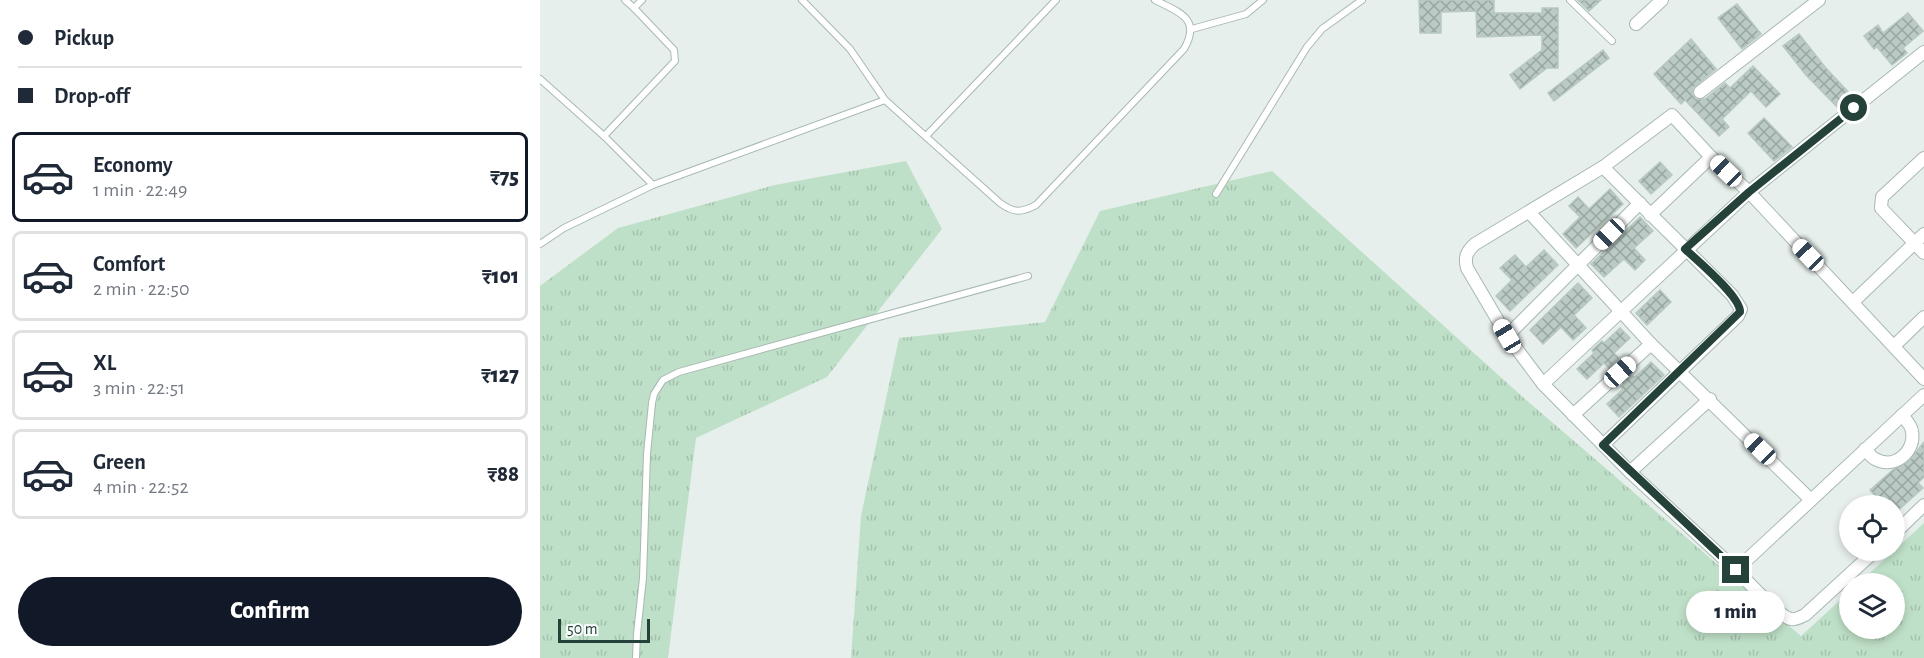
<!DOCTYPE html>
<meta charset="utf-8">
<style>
:root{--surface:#fff;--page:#f2f2f3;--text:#1f2937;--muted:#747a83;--line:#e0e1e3;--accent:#111827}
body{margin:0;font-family:"Alegreya Sans",sans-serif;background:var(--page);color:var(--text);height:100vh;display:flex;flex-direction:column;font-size:22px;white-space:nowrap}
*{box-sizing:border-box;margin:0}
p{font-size:20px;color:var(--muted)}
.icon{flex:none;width:33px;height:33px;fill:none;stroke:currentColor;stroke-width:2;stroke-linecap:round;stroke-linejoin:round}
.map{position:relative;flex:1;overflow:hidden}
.sheet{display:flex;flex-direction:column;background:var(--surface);width:540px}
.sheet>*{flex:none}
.top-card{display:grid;align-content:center;height:132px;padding:0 18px;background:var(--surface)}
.buttons{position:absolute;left:1299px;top:495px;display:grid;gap:12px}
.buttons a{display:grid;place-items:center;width:66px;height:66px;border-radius:50%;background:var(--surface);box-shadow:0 3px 9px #0003;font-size:30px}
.scale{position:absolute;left:18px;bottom:15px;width:92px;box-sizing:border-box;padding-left:6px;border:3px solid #24423a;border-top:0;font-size:16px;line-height:21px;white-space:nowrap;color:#24423a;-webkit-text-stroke:4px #f7fbf9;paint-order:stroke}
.end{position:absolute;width:27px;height:27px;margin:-14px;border:8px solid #24423a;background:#fff;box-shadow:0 0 0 3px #fff}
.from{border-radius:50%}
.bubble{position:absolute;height:42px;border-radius:21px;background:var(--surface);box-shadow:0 3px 9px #0003;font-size:20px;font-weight:800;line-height:42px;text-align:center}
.car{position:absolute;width:18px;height:36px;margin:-18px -9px;border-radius:8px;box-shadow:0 0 4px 2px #0007;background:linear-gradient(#fff 24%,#345 0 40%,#fff 0 76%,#345 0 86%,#fff 0)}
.top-card b{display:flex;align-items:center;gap:21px;height:57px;font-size:22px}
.top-card b+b{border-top:2px solid var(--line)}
.top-card i{width:15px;height:15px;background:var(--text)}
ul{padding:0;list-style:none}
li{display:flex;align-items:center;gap:18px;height:90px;margin:0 12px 9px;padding:0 6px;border:3px solid var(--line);border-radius:9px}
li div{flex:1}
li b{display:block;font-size:22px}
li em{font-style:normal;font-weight:800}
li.current{border-color:var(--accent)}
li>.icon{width:54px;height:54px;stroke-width:1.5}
.cta{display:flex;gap:12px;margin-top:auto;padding:12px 18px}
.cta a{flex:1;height:69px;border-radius:36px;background:var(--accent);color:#fff;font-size:24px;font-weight:800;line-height:69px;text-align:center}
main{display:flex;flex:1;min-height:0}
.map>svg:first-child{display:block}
.grass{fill:url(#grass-tufts)}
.building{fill:url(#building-cross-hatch);stroke:#b8c9c2;stroke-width:1.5}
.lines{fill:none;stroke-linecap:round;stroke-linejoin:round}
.lane-casing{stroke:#a8b8b2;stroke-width:8}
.street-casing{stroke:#a8b8b2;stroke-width:14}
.lane{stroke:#fff;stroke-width:6}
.street{stroke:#fff;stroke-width:12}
.route{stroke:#24423a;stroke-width:8}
</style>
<main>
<section class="sheet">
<div class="top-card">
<b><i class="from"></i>Pickup</b>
<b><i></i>Drop-off</b>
</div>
<ul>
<li class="current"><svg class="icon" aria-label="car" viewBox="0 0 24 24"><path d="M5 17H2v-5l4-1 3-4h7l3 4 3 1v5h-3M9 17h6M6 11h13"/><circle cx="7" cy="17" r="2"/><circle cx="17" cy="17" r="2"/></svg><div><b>Economy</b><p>1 min · 22:49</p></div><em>₹75</em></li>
<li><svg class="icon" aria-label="car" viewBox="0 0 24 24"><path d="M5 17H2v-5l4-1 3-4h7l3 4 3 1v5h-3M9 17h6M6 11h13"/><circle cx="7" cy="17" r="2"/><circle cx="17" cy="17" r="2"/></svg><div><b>Comfort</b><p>2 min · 22:50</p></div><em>₹101</em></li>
<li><svg class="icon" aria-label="car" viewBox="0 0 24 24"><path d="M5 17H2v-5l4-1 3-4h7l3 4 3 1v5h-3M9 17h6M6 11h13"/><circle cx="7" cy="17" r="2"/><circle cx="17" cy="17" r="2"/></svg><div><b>XL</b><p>3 min · 22:51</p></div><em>₹127</em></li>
<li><svg class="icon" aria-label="car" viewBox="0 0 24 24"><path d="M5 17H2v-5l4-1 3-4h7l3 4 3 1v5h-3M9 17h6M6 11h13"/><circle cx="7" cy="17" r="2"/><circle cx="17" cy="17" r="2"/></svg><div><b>Green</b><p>4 min · 22:52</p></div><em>₹88</em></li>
</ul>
<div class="cta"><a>Confirm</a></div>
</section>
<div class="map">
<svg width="1384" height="658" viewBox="0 0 1384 658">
<defs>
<pattern id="grass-tufts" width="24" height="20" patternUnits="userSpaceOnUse" patternTransform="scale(1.5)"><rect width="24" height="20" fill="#bfe0c8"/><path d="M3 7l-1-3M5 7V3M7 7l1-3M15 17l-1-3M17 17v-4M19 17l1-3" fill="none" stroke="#a4c1ad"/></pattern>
<pattern id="building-cross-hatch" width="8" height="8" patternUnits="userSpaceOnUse" patternTransform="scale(1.5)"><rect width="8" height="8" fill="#bbcac4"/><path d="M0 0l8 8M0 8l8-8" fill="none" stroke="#98a6a0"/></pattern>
</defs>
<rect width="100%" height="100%" fill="#e6efeb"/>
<g class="grass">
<polygon points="366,161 402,229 287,377 156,438 128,658 0,658 0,286 78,228 235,185"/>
<polygon points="732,171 985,399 1261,636 1309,592 1310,628 1354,628 1354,584 1319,583 1384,523 1384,658 311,658 321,516 359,338 505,322 560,211"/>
</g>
<g class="building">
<polygon points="879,0 954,0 954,13 1002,13 1002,8 1018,8 1018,68 1007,68 980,89 970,75 1002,50 1002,35 937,37 936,11 901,12 901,33 880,33"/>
<polygon points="1038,0 1061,0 1049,11"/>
<polygon points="1197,4 1221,34 1202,49 1178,18"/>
<polygon points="1368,13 1383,31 1363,48 1367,53 1352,65 1337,47 1334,49 1324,36 1338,25 1343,33"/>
<polygon points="1259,34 1285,67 1312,96 1299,109 1265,74 1243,46"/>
<polygon points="1151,39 1176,69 1153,88 1152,94 1156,99 1165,99 1185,83 1190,88 1213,66 1240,94 1226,107 1211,91 1182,119 1189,127 1179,136 1145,100 1141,104 1114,74"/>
<polygon points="1063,50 1069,58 1014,101 1008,93"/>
<polygon points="1224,118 1252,147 1234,161 1208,133"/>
<polygon points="1120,162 1132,175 1111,194 1099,181"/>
<polygon points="1070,189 1083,204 1036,248 1023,234 1040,217 1029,206 1038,197 1049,209"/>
<polygon points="1100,217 1113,231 1094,248 1105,260 1095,270 1084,259 1064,277 1051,264"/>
<polygon points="1004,250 1018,265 970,311 956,296 972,280 960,268 975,255 986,267"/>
<polygon points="1038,283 1052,298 1034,315 1046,328 1033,340 1021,327 1003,344 990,330"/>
<polygon points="1120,290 1131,302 1107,325 1096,313"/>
<polygon points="1080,328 1090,338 1074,353 1079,358 1069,368 1064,363 1047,379 1037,369 1054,353 1052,350 1062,341 1064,343"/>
<polygon points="1111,362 1124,375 1079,417 1067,404 1083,389 1081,387 1084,384 1082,382 1089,375 1095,377"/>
<polygon points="1384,442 1384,477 1378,483 1383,488 1354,514 1354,506 1345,506 1330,490 1354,469 1368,462"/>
</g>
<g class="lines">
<defs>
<g id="lane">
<polyline points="85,0 94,8"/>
<path d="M 262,0 L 310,49 L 345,100 L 460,203 C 474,213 481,213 496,205 L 644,49 C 662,18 638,12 615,0"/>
<polyline points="1030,0 1072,41"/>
<polyline points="652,29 706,14 723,0"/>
<polyline points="0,79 64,136 135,61 134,50 94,8 102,0"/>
<polyline points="64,136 113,185 345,100"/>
<polyline points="386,136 516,0"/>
<polyline points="676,194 767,47 782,29 822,0"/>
<polyline points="0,244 24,228 113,185"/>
<polyline points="96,658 97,634 103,578 107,454 112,403 114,394 123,380 139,372 488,276"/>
</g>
<g id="street">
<polyline points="1096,24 1122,0"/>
<polyline points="1160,92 1279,0"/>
<polyline points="1384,158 1342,197 1341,208 1384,253"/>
<polyline points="989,212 1111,344 1270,499"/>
<polyline points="1110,215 1171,157"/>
<polyline points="1313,302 1384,234"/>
<polyline points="967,336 1100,203"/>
<polyline points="1354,346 1384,317"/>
<path d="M 1384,379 L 1209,192 L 1171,157 L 1132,115 L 1063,167 L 935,244 C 927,251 924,257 927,268 L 967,336 L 1003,384 L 1090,472 L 1196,570 L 1384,395"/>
<polyline points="1003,384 1209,192 1384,52"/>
<polyline points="1033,415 1111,344"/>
<polyline points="1063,445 1198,316 1201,309 1192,295 1063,167"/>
<path d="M 1325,449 C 1328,452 1331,457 1335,459 C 1355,470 1376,451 1372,431 C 1371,425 1366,420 1362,415"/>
<polyline points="1090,472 1170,399"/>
<polyline points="1354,534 1384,505"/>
<path d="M 1196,570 C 1207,580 1239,617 1251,619 C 1256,620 1260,617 1265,615 L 1336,550"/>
</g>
</defs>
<use href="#lane" class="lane-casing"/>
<use href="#street" class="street-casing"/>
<use href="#lane" class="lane"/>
<use href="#street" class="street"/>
</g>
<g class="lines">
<path class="route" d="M 1196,570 L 1063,445 L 1200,312 C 1201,297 1158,261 1145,249 L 1209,192 L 1314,108"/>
</g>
</svg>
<div class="buttons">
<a><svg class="icon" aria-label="locate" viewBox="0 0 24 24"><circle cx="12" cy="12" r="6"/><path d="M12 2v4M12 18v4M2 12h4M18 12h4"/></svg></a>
<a><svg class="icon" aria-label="layers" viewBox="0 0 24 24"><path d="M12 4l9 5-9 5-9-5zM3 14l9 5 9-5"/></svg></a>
</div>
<div class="scale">50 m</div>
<i class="end from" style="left:1314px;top:108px"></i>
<i class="end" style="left:1196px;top:570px"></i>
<div class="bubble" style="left:1146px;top:591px;width:99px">1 min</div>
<i class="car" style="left:1186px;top:171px;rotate:314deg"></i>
<i class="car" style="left:1069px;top:234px;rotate:225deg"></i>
<i class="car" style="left:1268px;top:255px;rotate:316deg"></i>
<i class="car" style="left:967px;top:336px;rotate:329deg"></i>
<i class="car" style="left:1080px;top:372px;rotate:48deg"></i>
<i class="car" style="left:1220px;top:449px;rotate:314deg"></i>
</div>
</main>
